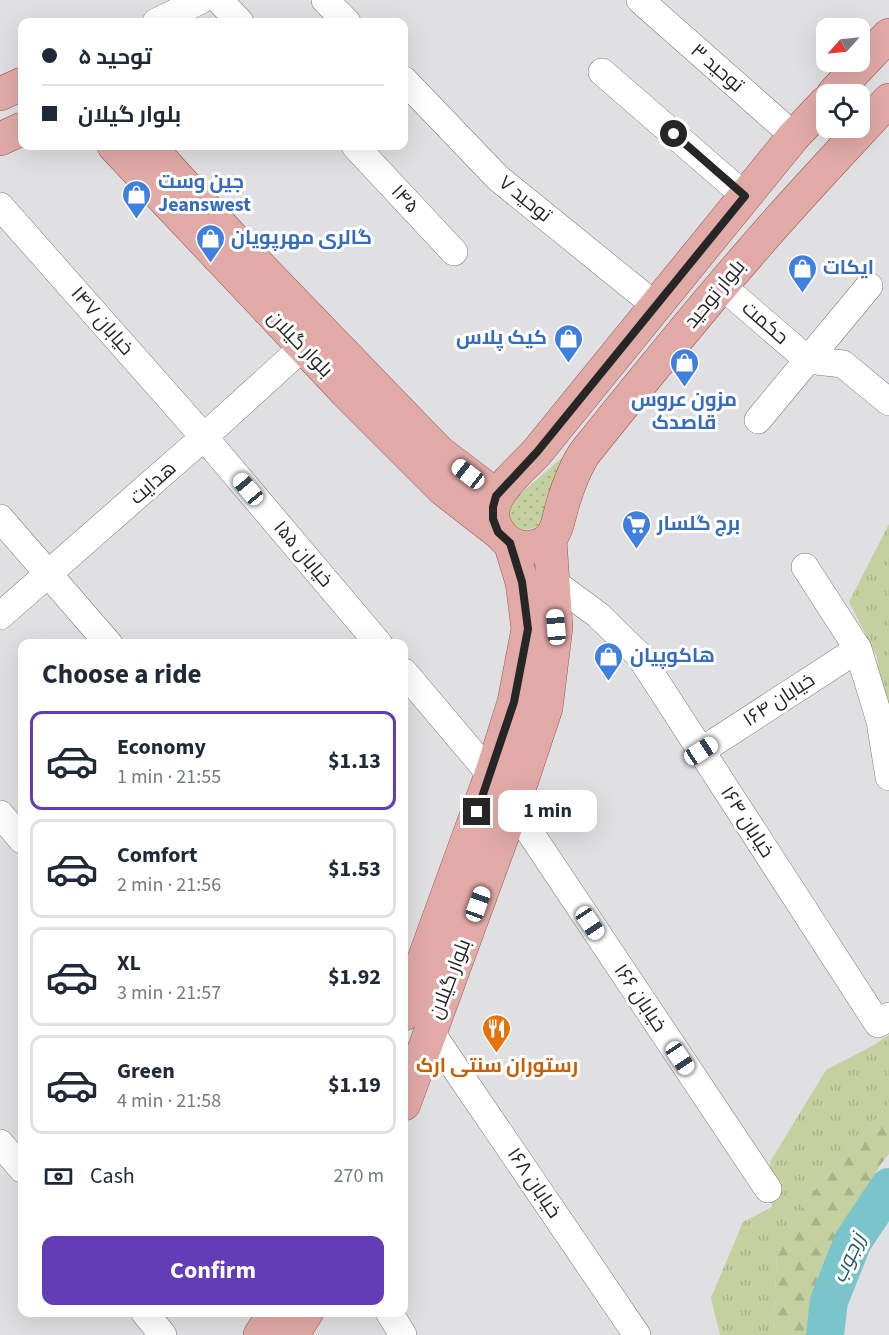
<!DOCTYPE html>
<meta charset="utf-8">
<style>
:root{--surface:#fff;--page:#f6f6f7;--text:#1f2937;--muted:#747a83;--line:#e0e1e3;--accent:#633db5}
body{margin:0;font-family:"Source Sans 3",Cairo,sans-serif;background:var(--page);color:var(--text);height:100vh;display:flex;flex-direction:column;font-size:22px;white-space:nowrap}
*{box-sizing:border-box;margin:0}
p{font-size:20px;color:var(--muted)}
.icon{flex:none;width:33px;height:33px;fill:none;stroke:currentColor;stroke-width:2;stroke-linecap:round;stroke-linejoin:round}
.map{position:relative;flex:1;overflow:hidden}
.drawer{position:absolute;left:18px;top:639px;width:390px;height:678px;display:flex;flex-direction:column;background:var(--surface);border-radius:12px;box-shadow:0 6px 24px #0002}
.drawer>*{flex:none}
.hud{position:absolute;left:18px;top:18px;width:390px;height:132px;border-radius:12px;box-shadow:0 6px 24px #0002;display:grid;align-content:center;height:132px;padding:0 24px;background:var(--surface)}
.needle{width:39px;rotate:243deg}
.tools{position:absolute;left:816px;top:18px;display:grid;gap:12px}
.tools a{display:grid;place-items:center;width:54px;height:54px;border-radius:12px;background:var(--surface);box-shadow:0 6px 24px #0002;font-size:30px}
.end{position:absolute;width:27px;height:27px;margin:-14px;border:8px solid #262627;background:#fff;box-shadow:0 0 0 3px #fff}
.from{border-radius:50%}
.bubble{position:absolute;height:42px;border-radius:12px;background:var(--surface);box-shadow:0 6px 24px #0002;font-size:20px;font-weight:700;line-height:42px;text-align:center}
.car{position:absolute;width:18px;height:36px;margin:-18px -9px;border-radius:8px;box-shadow:0 0 4px 2px #0007;background:linear-gradient(#fff 24%,#345 0 40%,#fff 0 76%,#345 0 86%,#fff 0)}
.hud b{display:flex;align-items:center;gap:21px;height:57px;font-size:22px}
.hud b+b{border-top:2px solid var(--line)}
.hud i{width:15px;height:15px;background:var(--text)}
ul{padding:0;list-style:none}
li{display:flex;align-items:center;gap:18px;height:99px;margin:0 12px 9px;padding:0 12px;border:3px solid var(--line);border-radius:12px}
li div{flex:1}
li b{display:block;font-size:22px}
li em{font-style:normal;font-weight:700}
li.current{border-color:var(--accent)}
li>.icon{width:54px;height:54px;stroke-width:1.5}
h2{padding:0 24px;font-size:27px;line-height:72px}
.pay{display:flex;align-items:center;gap:15px;height:66px;padding:0 24px;font-size:22px}
.pay p{margin-inline-start:auto}
.cta{display:flex;gap:12px;margin-top:auto;padding:12px 24px}
.cta a{flex:1;height:69px;border-radius:12px;background:var(--accent);color:#fff;font-size:24px;font-weight:700;line-height:69px;text-align:center}
.map>svg:first-child{display:block}
.grass{fill:url(#grass-dots)}
.forest{fill:url(#forest-firs)}
.park{fill:url(#park-tufts)}
.lines{fill:none;stroke-linecap:round;stroke-linejoin:round}
.river{stroke:#79c5cb;stroke-width:38}
.minor-casing{stroke:#7b7b7d;stroke-width:28}
.major-casing{stroke:#945754;stroke-width:34}
.minor{stroke:#fff;stroke-width:27}
.major{stroke:#e2aaa7;stroke-width:33}
.route{stroke:#262627;stroke-width:8}
.labels{text-anchor:middle;dominant-baseline:central;stroke-width:6;stroke-linejoin:round;paint-order:stroke}
.street-label{font-size:20px;fill:#262627;stroke:#fff}
.shop-label{font-size:20px;font-weight:bold;fill:#366cbe;stroke:#fff;text-anchor:start}
.food-label{font-size:20px;font-weight:bold;fill:#c56008;stroke:#fff}
.water-label{font-size:21px;font-style:italic;fill:#226166;stroke:#fff}
</style>
<div class="map">
<svg width="889" height="1335" viewBox="0 0 889 1335">
<defs>
<pattern id="grass-dots" width="8" height="8" patternUnits="userSpaceOnUse" patternTransform="scale(1.5)"><rect width="8" height="8" fill="#c5d0a0"/><path d="M2 2h.1M6 6h.1" fill="none" stroke="#a9b28a" stroke-width="1.8" stroke-linecap="round"/></pattern>
<pattern id="forest-firs" width="22" height="20" patternUnits="userSpaceOnUse" patternTransform="scale(1.5)"><rect width="22" height="20" fill="#c5d0a0"/><path d="M5 1l3.5 6h-7zM16 11l3.5 6h-7z" fill="#a9b28a"/></pattern>
<pattern id="park-tufts" width="24" height="20" patternUnits="userSpaceOnUse" patternTransform="scale(1.5)"><rect width="24" height="20" fill="#c5d0a0"/><path d="M3 7l-1-3M5 7V3M7 7l1-3M15 17l-1-3M17 17v-4M19 17l1-3" fill="none" stroke="#a9b28a"/></pattern>
</defs>
<rect width="100%" height="100%" fill="#e0e0e2"/>
<path class="grass" d="M 565,455 L 539,525 C 522,538 503,522 510,503 Z"/>
<path class="forest" d="M 889,1103 L 889,1154 L 881,1164 C 847,1222 818,1265 813,1335 L 773,1335 L 777,1253 L 785,1234 L 808,1198 Z"/>
<g class="park">
<polygon points="889,524 889,750 877,657 849,602"/>
<polygon points="889,1035 889,1103 808,1198 785,1234 777,1253 773,1335 720,1335 711,1298 743,1222 772,1207 770,1162 826,1070 874,1045"/>
</g>
<g class="lines">
<polyline class="river" points="825,1335 829,1301 853,1241 889,1187"/>
<defs>
<g id="minor">
<polyline points="219,0 240,22"/>
<polyline points="325,0 347,22"/>
<polyline points="640,0 794,136"/>
<polyline points="156,22 201,0"/>
<polyline points="602,72 745,196"/>
<polyline points="404,80 498,178 656,306"/>
<polyline points="355,146 454,252"/>
<polyline points="0,206 204,437 379,644"/>
<polyline points="722,286 808,360 843,364 889,402"/>
<polyline points="758,420 869,286"/>
<polyline points="0,518 109,644"/>
<polyline points="805,567 858,649 880,721 889,777"/>
<polyline points="552,581 598,615 639,655 878,1024 889,1016"/>
<polyline points="0,616 204,437 303,347"/>
<polyline points="404,672 491,775"/>
<polyline points="701,751 858,649"/>
<polyline points="513,807 768,1189"/>
<polyline points="0,814 22,840"/>
<polyline points="430,1031 637,1335"/>
<polyline points="0,1143 22,1169"/>
<polyline points="144,1312 163,1335"/>
<polyline points="389,1312 403,1335"/>
</g>
<g id="major">
<polyline points="0,94 22,84"/>
<polyline points="833,94 889,35"/>
<path d="M 826,102 L 794,136 L 537,452 C 514,477 471,507 506,540 C 514,547 527,549 536,546 C 558,540 557,522 563,503 C 567,489 577,462 587,450 C 640,384 693,318 749,254 C 794,201 842,151 889,100"/>
<polyline points="0,139 22,129"/>
<polyline points="114,146 346,392 444,490 498,532"/>
<polyline points="149,146 237,243 439,452 497,496"/>
<polyline points="404,1014 491,775 514,702 528,629 522,582 510,543"/>
<polyline points="404,1104 513,807 546,708 556,627 550,540"/>
<polyline points="260,1335 275,1312"/>
<polyline points="292,1335 307,1312"/>
</g>
</defs>
<use href="#minor" class="minor-casing"/>
<use href="#major" class="major-casing"/>
<use href="#minor" class="minor"/>
<use href="#major" class="major"/>
</g>
<g class="lines">
<polyline class="route" points="477,812 514,702 528,629 522,582 510,543 498,532 493,519 493,507 496,496 537,452 745,196 674,134"/>
</g>
<defs>
<symbol id="shop-pin" viewBox="-11 -11 22 30"><path d="M0 17L-7.5 6A9.5 9.5 0 1 1 7.5 6Z" fill="#3f7fe0" stroke="#fff"/><path d="M-5-2.5h2.3a2.7 3.5 0 0 1 5.4 0H5L5.5 6h-11ZM-1.5-2.5h3a1.5 2.3 0 0 0-3 0Z" fill="#fff"/></symbol>
<symbol id="supermarket-pin" viewBox="-11 -11 22 30"><path d="M0 17L-7.5 6A9.5 9.5 0 1 1 7.5 6Z" fill="#3f7fe0" stroke="#fff"/><path d="M-6-5.5h2.5l.6 2H6L4.5 2H-2.5L-4.4-4H-6ZM-1.5 3.2a1.3 1.3 0 1 0 .1 0ZM3 3.2a1.3 1.3 0 1 0 .1 0Z" fill="#fff"/></symbol>
<symbol id="restaurant-pin" viewBox="-11 -11 22 30"><path d="M0 17L-7.5 6A9.5 9.5 0 1 1 7.5 6Z" fill="#e8710a" stroke="#fff"/><path d="M-5-6h1v4h1v-4h1v4h1v-4h1v5L-1.5 .5V6h-2V.5L-5-1ZM5-6V6H3V1.5H1.5Q1.5-4 5-6Z" fill="#fff"/></symbol>
</defs>
<g fill-rule="evenodd">
<use href="#shop-pin" x="120" y="178" width="33" height="45"/>
<use href="#shop-pin" x="194" y="222" width="33" height="45"/>
<use href="#shop-pin" x="786" y="252" width="33" height="45"/>
<use href="#shop-pin" x="552" y="322" width="33" height="45"/>
<use href="#shop-pin" x="668" y="346" width="33" height="45"/>
<use href="#supermarket-pin" x="620" y="508" width="33" height="45"/>
<use href="#shop-pin" x="592" y="640" width="33" height="45"/>
<use href="#restaurant-pin" x="480" y="1012" width="33" height="45"/>
</g>
<g class="labels">
<g class="street-label">
<text transform="translate(717 68) rotate(41)">توحید ۳</text>
<text transform="translate(405 199) rotate(47)">۱۴۵</text>
<text transform="translate(525 199) rotate(39)">توحید ۷</text>
<text transform="translate(715 294) rotate(-50)">بلوار توحید</text>
<text transform="translate(102 321) rotate(49)">خیابان ۱۴۷</text>
<text transform="translate(765 323) rotate(41)">حکمت</text>
<text transform="translate(300 344) rotate(46)">بلوار گیلان</text>
<text transform="translate(153 483) rotate(-41)">هدایت</text>
<text transform="translate(303 554) rotate(50)">خیابان ۱۵۵</text>
<text transform="translate(779 700) rotate(-33)">خیابان ۱۶۴</text>
<text transform="translate(747 822) rotate(57)">۱۶۴ خیابان</text>
<text transform="translate(450 979) rotate(-69)">بلوار گیلان</text>
<text transform="translate(640 998) rotate(56)">خیابان ۱۶۶</text>
<text transform="translate(534 1183) rotate(56)">خیابان ۱۶۸</text>
</g>
<g class="shop-label">
<text x="158" y="182">جین وست<tspan x="158" dy="23">Jeanswest</tspan></text>
<text x="231" y="238">گالری مهرپویان</text>
<text x="823" y="268">ایکات</text>
<text x="547" y="338" text-anchor="end">کیک پلاس</text>
<text x="684" y="400" text-anchor="middle">مزون عروس<tspan x="684" dy="23">قاصدک</tspan></text>
<text x="657" y="524">برج گلسار</text>
<text x="630" y="656">هاکوپیان</text>
</g>
<g class="food-label">
<text x="497" y="1066">رستوران سنتی ارک</text>
</g>
<g class="water-label">
<text transform="translate(848 1258) rotate(-65)">زرجوب</text>
</g>
</g>
</svg>
<div class="tools">
<a><svg class="needle" viewBox="-14 -14 28 28"><path d="M0-13l5 13h-10z" fill="#e53935"/><path d="M0 13l5-13h-10z" fill="#747a83"/></svg></a>
<a><svg class="icon" aria-label="locate" viewBox="0 0 24 24"><circle cx="12" cy="12" r="6"/><path d="M12 2v4M12 18v4M2 12h4M18 12h4"/></svg></a>
</div>
<i class="end from" style="left:674px;top:134px"></i>
<i class="end" style="left:477px;top:812px"></i>
<div class="bubble" style="left:498px;top:790px;width:99px">1 min</div>
<i class="car" style="left:468px;top:474px;rotate:308deg"></i>
<i class="car" style="left:248px;top:489px;rotate:320deg"></i>
<i class="car" style="left:556px;top:627px;rotate:355deg"></i>
<i class="car" style="left:701px;top:751px;rotate:57deg"></i>
<i class="car" style="left:478px;top:904px;rotate:20deg"></i>
<i class="car" style="left:590px;top:923px;rotate:146deg"></i>
<i class="car" style="left:680px;top:1058px;rotate:146deg"></i>
<div class="hud">
<b><i class="from"></i>توحید ۵</b>
<b><i></i>بلوار گیلان</b>
</div>
<section class="drawer">
<h2>Choose a ride</h2>
<ul>
<li class="current"><svg class="icon" aria-label="car" viewBox="0 0 24 24"><path d="M5 17H2v-5l4-1 3-4h7l3 4 3 1v5h-3M9 17h6M6 11h13"/><circle cx="7" cy="17" r="2"/><circle cx="17" cy="17" r="2"/></svg><div><b>Economy</b><p>1 min · 21:55</p></div><em>$1.13</em></li>
<li><svg class="icon" aria-label="car" viewBox="0 0 24 24"><path d="M5 17H2v-5l4-1 3-4h7l3 4 3 1v5h-3M9 17h6M6 11h13"/><circle cx="7" cy="17" r="2"/><circle cx="17" cy="17" r="2"/></svg><div><b>Comfort</b><p>2 min · 21:56</p></div><em>$1.53</em></li>
<li><svg class="icon" aria-label="car" viewBox="0 0 24 24"><path d="M5 17H2v-5l4-1 3-4h7l3 4 3 1v5h-3M9 17h6M6 11h13"/><circle cx="7" cy="17" r="2"/><circle cx="17" cy="17" r="2"/></svg><div><b>XL</b><p>3 min · 21:57</p></div><em>$1.92</em></li>
<li><svg class="icon" aria-label="car" viewBox="0 0 24 24"><path d="M5 17H2v-5l4-1 3-4h7l3 4 3 1v5h-3M9 17h6M6 11h13"/><circle cx="7" cy="17" r="2"/><circle cx="17" cy="17" r="2"/></svg><div><b>Green</b><p>4 min · 21:58</p></div><em>$1.19</em></li>
</ul>
<div class="pay"><svg class="icon" aria-label="cash" viewBox="0 0 24 24"><path d="M3 7h18v10H3z"/><circle cx="12" cy="12" r="2"/></svg>Cash<p>270 m</p></div>
<div class="cta"><a>Confirm</a></div>
</section>
</div>
